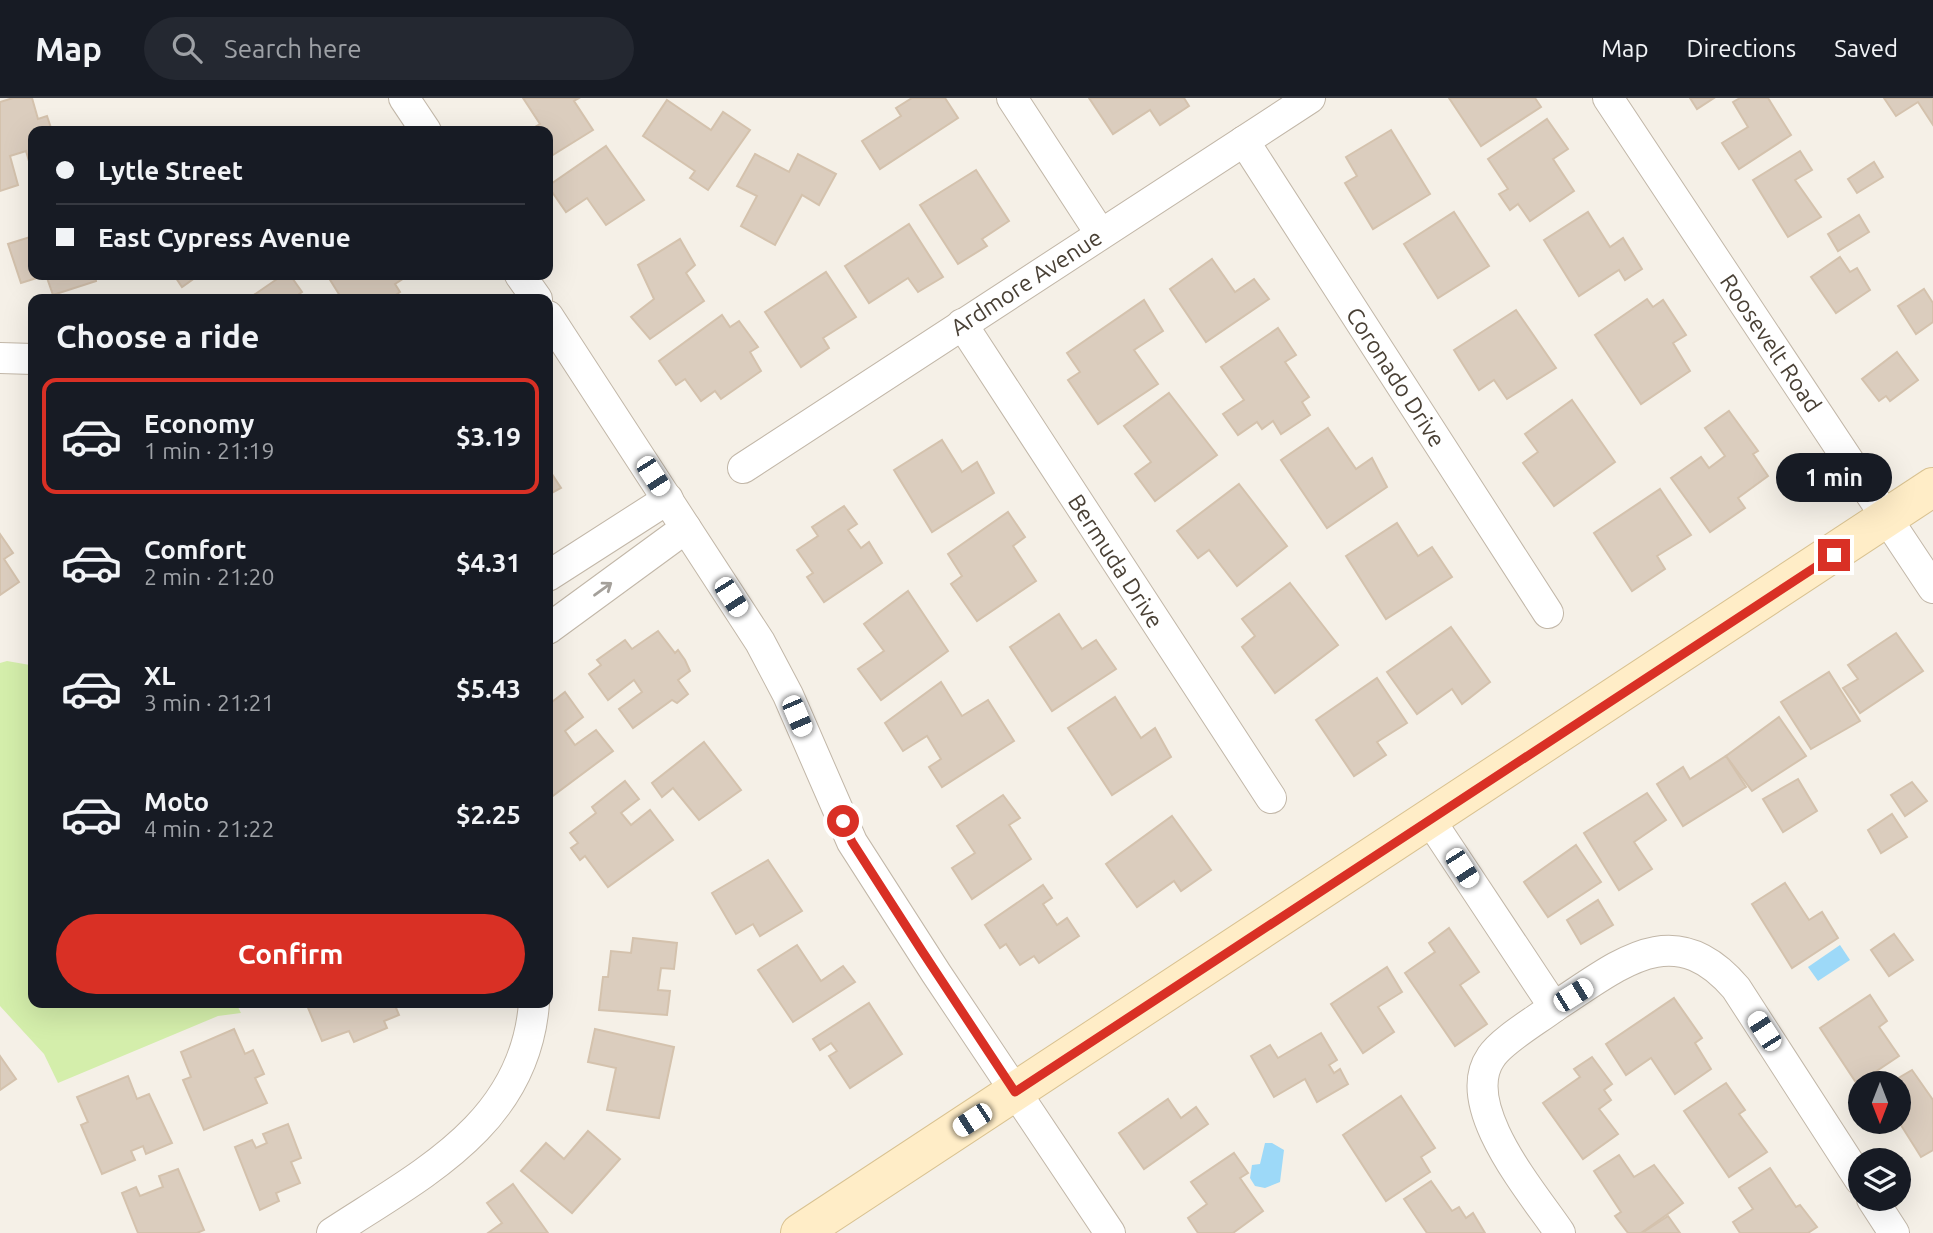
<!DOCTYPE html>
<meta charset="utf-8">
<style>
:root{--surface:#171b24;--page:#242831;--text:#f1f3f6;--muted:#9ea1a6;--line:#363941;--accent:#d93025}
body{margin:0;font-family:Ubuntu,sans-serif;background:var(--page);color:var(--text);height:100vh;display:flex;flex-direction:column;font-size:26px;white-space:nowrap}
*{box-sizing:border-box;margin:0}
p{font-size:23px;color:var(--muted)}
.icon{flex:none;width:38px;height:38px;fill:none;stroke:currentColor;stroke-width:2;stroke-linecap:round;stroke-linejoin:round}
.map{position:relative;flex:1;overflow:hidden}
.panel{position:absolute;left:28px;top:196px;width:525px;height:714px;display:flex;flex-direction:column;background:var(--surface);border-radius:14px;box-shadow:0 7px 28px #0002}
.panel>*{flex:none}
.hud{position:absolute;left:28px;top:28px;width:525px;height:154px;border-radius:14px;box-shadow:0 7px 28px #0002;display:grid;align-content:center;height:154px;padding:0 28px;background:var(--surface)}
.needle{width:46px;rotate:180deg}
.buttons{position:absolute;left:1848px;top:973px;display:grid;gap:14px}
.buttons a{display:grid;place-items:center;width:63px;height:63px;border-radius:50%;background:var(--surface);box-shadow:0 7px 28px #0002;font-size:35px}
.end{position:absolute;width:32px;height:32px;margin:-16px;border:9px solid #d93025;background:#fff;box-shadow:0 0 0 4px #fff}
.from{border-radius:50%}
.bubble{position:absolute;height:49px;border-radius:24px;background:var(--surface);box-shadow:0 7px 28px #0002;font-size:23px;font-weight:700;line-height:49px;text-align:center}
.car{position:absolute;width:21px;height:42px;margin:-21px -10px;border-radius:9px;box-shadow:0 0 5px 2px #0007;background:linear-gradient(#fff 24%,#345 0 40%,#fff 0 76%,#345 0 86%,#fff 0)}
.hud b{display:flex;align-items:center;gap:24px;height:66px;font-size:26px}
.hud b+b{border-top:2px solid var(--line)}
.hud i{width:18px;height:18px;background:var(--text)}
ul{padding:0;list-style:none}
li{display:flex;align-items:center;gap:21px;height:116px;margin:0 14px 10px;padding:0 14px;border:4px solid transparent;border-radius:14px}
li div{flex:1}
li b{display:block;font-size:26px}
li em{font-style:normal;font-weight:700}
li.current{border-color:var(--accent)}
li>.icon{width:63px;height:63px;stroke-width:1.5}
h2{padding:0 28px;font-size:32px;line-height:84px}
.cta{display:flex;gap:14px;margin-top:auto;padding:14px 28px}
.cta a{flex:1;height:80px;border-radius:42px;background:var(--accent);color:#fff;font-size:28px;font-weight:700;line-height:80px;text-align:center}
header{display:flex;align-items:center;gap:42px;box-sizing:border-box;height:98px;padding:0 35px;background:var(--surface);border-bottom:2px solid var(--line)}
header strong{font-size:33px}
nav{display:flex;gap:38px;margin-inline-start:auto;font-size:24px}
.search{width:490px;height:63px;background:var(--page);display:flex;align-items:center;gap:18px;box-sizing:border-box;padding:0 24px;border-radius:38px;color:var(--muted);font-size:26px}
.map>svg:first-child{display:block}
.green{fill:#d4eeab}
.water{fill:#9dd9f8}
.building{fill:#dbcdbe;stroke:#d4c2ad;stroke-width:2}
.lines{fill:none;stroke-linecap:round;stroke-linejoin:round}
.minor-casing{stroke:#c2b7a8;stroke-width:32}
.secondary-casing{stroke:#d9c291;stroke-width:40}
.minor{stroke:#fff;stroke-width:30}
.secondary{stroke:#ffedc7;stroke-width:38}
.oneway{stroke:#a4a09a}
.route{stroke:#d93025;stroke-width:9}
.labels{text-anchor:middle;dominant-baseline:central;stroke-width:5;stroke-linejoin:round;paint-order:stroke}
.street-label{font-size:23px;fill:#494035;stroke:#fff}
</style>
<header>
<strong>Map</strong>
<div class="search"><svg class="icon" aria-label="search" viewBox="0 0 24 24"><circle cx="10" cy="10" r="6"/><path d="M15 15l6 6"/></svg>Search here</div>
<nav><a>Map</a><a>Directions</a><a>Saved</a></nav>
</header>
<div class="map">
<svg width="1933" height="1135" viewBox="0 0 1933 1135">
<rect width="100%" height="100%" fill="#f5f0e7"/>
<polygon class="green" points="7,563 30,567 33,570 33,905 236,905 241,915 218,918 58,985 44,956 0,908 0,565"/>
<g class="water">
<polygon points="1840,847 1850,862 1818,883 1808,869"/>
<polygon points="1265,1045 1272,1045 1284,1052 1280,1084 1265,1090 1255,1088 1250,1080 1252,1067 1260,1066"/>
</g>
<g class="building">
<polygon points="13,0 32,0 38,21 47,18 52,33 33,33 33,77 26,53 10,58 18,87 0,93 0,4"/>
<polygon points="523,0 579,0 574,3 593,32 548,60 548,33 528,33 540,26"/>
<polygon points="912,0 945,0 958,20 880,71 862,43 901,18 896,10"/>
<polygon points="1089,0 1184,0 1189,8 1160,27 1150,12 1113,36"/>
<polygon points="1449,0 1535,0 1541,9 1481,48"/>
<polygon points="1690,0 1714,0 1697,11"/>
<polygon points="1740,0 1768,0 1791,37 1739,71 1722,45 1748,29 1733,4"/>
<polygon points="1884,0 1933,0 1933,27 1918,4 1896,18"/>
<polygon points="667,2 711,32 723,14 750,32 708,92 690,80 695,73 643,38"/>
<polygon points="1547,21 1568,51 1553,61 1574,93 1530,123 1518,106 1510,112 1499,96 1508,91 1488,61"/>
<polygon points="1391,32 1430,96 1373,131 1345,85 1357,78 1346,59"/>
<polygon points="606,48 644,102 606,127 587,100 566,114 548,88"/>
<polygon points="1800,53 1812,72 1795,82 1821,119 1788,139 1753,82"/>
<polygon points="755,56 789,74 798,56 836,76 819,107 802,97 775,147 741,128 757,98 737,88"/>
<polygon points="1874,64 1883,79 1857,95 1848,81"/>
<polygon points="976,72 1009,123 982,141 987,148 958,166 920,107"/>
<polygon points="1454,114 1489,168 1438,200 1404,146"/>
<polygon points="1588,114 1610,149 1623,140 1642,171 1625,182 1619,172 1579,198 1544,142"/>
<polygon points="1859,117 1869,134 1838,153 1828,136"/>
<polygon points="909,126 943,179 918,194 908,180 869,205 845,168"/>
<polygon points="33,138 33,177 46,177 21,185 8,146"/>
<polygon points="680,141 695,167 686,175 704,203 650,241 631,219 654,201 638,167"/>
<polygon points="1840,159 1850,174 1857,170 1870,192 1836,215 1811,179"/>
<polygon points="1212,161 1235,194 1254,181 1269,201 1206,244 1170,191"/>
<polygon points="826,174 856,219 823,240 829,250 801,269 765,214"/>
<polygon points="46,177 95,177 96,183 53,197"/>
<polygon points="174,177 199,177 182,189"/>
<polygon points="283,177 290,177 302,194 292,201 248,201"/>
<polygon points="327,177 409,177 395,186 400,194 390,201 342,201"/>
<polygon points="1924,191 1933,205 1933,224 1916,236 1898,208"/>
<polygon points="1647,201 1653,209 1663,202 1686,237 1673,245 1690,273 1641,306 1595,237"/>
<polygon points="1144,202 1163,233 1134,252 1158,286 1098,326 1068,282 1080,274 1067,255"/>
<polygon points="1516,212 1556,270 1507,301 1494,282 1479,292 1454,252"/>
<polygon points="722,217 730,229 739,223 758,249 750,254 761,273 721,301 715,293 701,303 685,281 676,287 659,263"/>
<polygon points="1278,230 1296,257 1285,264 1309,299 1302,304 1310,317 1281,336 1273,323 1262,331 1257,324 1238,337 1223,316 1244,302 1221,269"/>
<polygon points="1897,254 1918,282 1890,303 1886,298 1879,303 1862,281"/>
<polygon points="1169,295 1217,357 1155,403 1135,376 1151,364 1124,328"/>
<polygon points="1572,302 1615,364 1554,408 1523,365 1538,354 1525,336"/>
<polygon points="1729,313 1758,353 1753,356 1768,378 1738,400 1745,410 1710,434 1671,380 1701,359 1709,370 1725,358 1705,330"/>
<polygon points="1328,330 1356,371 1372,360 1387,389 1327,430 1281,362"/>
<polygon points="942,342 962,374 977,364 994,395 932,434 894,372"/>
<polygon points="548,370 561,390 548,397"/>
<polygon points="1239,386 1287,448 1237,488 1209,452 1198,460 1177,433"/>
<polygon points="1660,391 1691,437 1657,458 1665,471 1632,493 1594,435"/>
<polygon points="844,408 857,426 848,432 861,450 869,444 882,465 824,504 807,479 813,475 797,452 818,438 812,429"/>
<polygon points="1008,414 1025,439 1013,448 1036,483 977,523 951,486 962,478 948,456"/>
<polygon points="1397,425 1418,458 1432,449 1452,479 1386,521 1346,458"/>
<polygon points="0,436 13,455 4,461 19,484 0,497"/>
<polygon points="1290,485 1338,547 1275,595 1242,549 1255,538 1242,521"/>
<polygon points="908,493 948,553 881,602 858,571 884,553 864,526"/>
<polygon points="1059,516 1082,551 1096,542 1116,571 1052,613 1010,549"/>
<polygon points="1451,529 1490,584 1462,606 1452,591 1417,616 1387,574"/>
<polygon points="658,533 675,555 678,552 685,562 690,573 678,582 688,596 677,605 672,602 633,630 619,611 642,594 634,582 608,602 589,576 601,567 597,562 625,542 632,551"/>
<polygon points="1896,535 1923,573 1860,615 1843,590 1858,581 1848,567"/>
<polygon points="1829,574 1860,623 1811,651 1781,604"/>
<polygon points="1377,580 1407,625 1377,644 1386,657 1354,678 1316,622"/>
<polygon points="941,584 962,618 988,602 1014,643 942,689 929,669 941,661 927,638 903,653 885,625"/>
<polygon points="565,594 583,619 565,633 575,647 596,632 613,653 550,700 548,607"/>
<polygon points="1115,599 1141,640 1155,630 1171,659 1112,697 1068,630"/>
<polygon points="1779,619 1806,658 1752,693 1726,658"/>
<polygon points="704,644 741,692 699,722 673,690 662,699 652,685"/>
<polygon points="1726,658 1746,689 1683,728 1657,686 1683,669 1690,681"/>
<polygon points="1798,681 1817,713 1783,734 1763,701"/>
<polygon points="625,683 639,701 621,715 631,727 650,712 673,742 608,789 585,758 580,762 571,750 578,745 570,735 596,715 592,709"/>
<polygon points="1912,684 1927,703 1905,718 1891,697"/>
<polygon points="1647,695 1666,722 1634,744 1652,771 1619,792 1584,735"/>
<polygon points="1003,697 1020,720 1009,727 1031,761 972,801 952,770 975,755 957,728"/>
<polygon points="1892,716 1907,739 1881,755 1868,732"/>
<polygon points="1172,718 1211,772 1181,793 1174,783 1137,809 1106,766"/>
<polygon points="1576,747 1601,784 1548,819 1524,784"/>
<polygon points="768,762 802,813 760,838 753,826 736,836 712,795"/>
<polygon points="1785,785 1809,822 1822,814 1838,840 1792,870 1752,806"/>
<polygon points="1043,787 1052,800 1043,806 1057,827 1067,820 1079,838 1039,865 1034,858 1020,867 1006,846 1000,850 985,827"/>
<polygon points="1598,802 1613,827 1581,846 1567,822"/>
<polygon points="1449,830 1479,874 1460,887 1487,926 1455,948 1405,875 1435,854 1429,845"/>
<polygon points="1894,836 1913,862 1889,878 1871,852"/>
<polygon points="633,840 677,845 674,871 661,870 658,892 670,893 667,917 599,912 603,879 608,879 611,853 631,855"/>
<polygon points="797,847 821,883 843,868 855,884 793,924 758,872"/>
<polygon points="1387,869 1402,894 1378,909 1394,934 1363,955 1331,906"/>
<polygon points="1870,897 1887,923 1879,929 1899,958 1857,986 1820,930"/>
<polygon points="1674,900 1702,940 1695,945 1711,971 1675,996 1651,960 1626,977 1606,946"/>
<polygon points="306,905 394,905 399,917 384,923 387,930 354,944 349,933 322,943"/>
<polygon points="869,905 902,956 850,990 829,958 837,953 831,945 820,952 813,941"/>
<polygon points="234,931 245,956 253,952 264,976 255,980 267,1005 204,1032 183,982 191,979 181,954"/>
<polygon points="595,931 674,949 659,1020 607,1012 616,970 588,964"/>
<polygon points="1321,935 1337,962 1329,967 1334,975 1340,971 1348,986 1317,1004 1305,981 1274,999 1251,958 1270,947 1278,960"/>
<polygon points="0,958 16,981 0,992"/>
<polygon points="1592,959 1612,986 1604,992 1611,1002 1599,1011 1618,1036 1583,1061 1543,1005 1580,979 1574,971"/>
<polygon points="1912,972 1933,1002 1933,1052 1921,1059 1899,1024 1899,985 1890,985"/>
<polygon points="128,978 137,1001 149,996 172,1045 146,1056 143,1048 131,1053 135,1062 102,1076 81,1027 88,1024 77,999"/>
<polygon points="1726,985 1745,1012 1739,1016 1767,1054 1729,1079 1684,1013"/>
<polygon points="1401,998 1435,1050 1421,1059 1430,1074 1386,1103 1343,1037"/>
<polygon points="1168,1001 1181,1020 1196,1009 1208,1026 1144,1071 1119,1035"/>
<polygon points="288,1026 301,1060 291,1064 300,1085 276,1095 279,1103 260,1112 235,1049 252,1042 256,1050 267,1045 263,1036"/>
<polygon points="588,1033 620,1061 572,1115 521,1073 546,1045 564,1061"/>
<polygon points="1234,1055 1248,1075 1240,1080 1263,1113 1233,1135 1198,1135 1188,1120 1207,1106 1191,1084"/>
<polygon points="1619,1057 1634,1079 1654,1067 1683,1105 1641,1135 1628,1135 1615,1118 1621,1114 1594,1073"/>
<polygon points="1770,1070 1796,1109 1800,1107 1817,1129 1808,1135 1740,1135 1733,1124 1753,1111 1739,1090"/>
<polygon points="178,1071 204,1132 197,1135 138,1135 122,1095 136,1089 140,1098 163,1089 159,1078"/>
<polygon points="1431,1083 1452,1113 1459,1109 1466,1120 1473,1115 1485,1135 1427,1135 1404,1101"/>
<polygon points="513,1086 548,1135 488,1135 502,1125 487,1105"/>
<polygon points="1668,1118 1680,1135 1642,1135"/>
</g>
<g class="lines">
<defs>
<g id="minor">
<polyline points="404,0 426,33"/>
<polyline points="1012,0 1100,135"/>
<polyline points="1608,0 1933,490"/>
<polyline points="1244,43 1548,515"/>
<polyline points="520,177 537,201"/>
<polyline points="548,218 760,544 788,597 852,744 936,875 1110,1135"/>
<polyline points="962,226 1271,700"/>
<polyline points="0,260 33,261"/>
<polyline points="743,370 1310,0"/>
<polyline points="548,478 668,401"/>
<polyline points="548,531 686,430"/>
<path d="M 1430,722 L 1554,909 C 1537,922 1502,942 1491,959 C 1457,1008 1534,1096 1560,1135"/>
<path d="M 1554,909 C 1618,868 1673,816 1736,890 L 1860,1082"/>
<polyline points="1872,1101 1894,1135"/>
<path d="M 332,1135 C 422,1076 525,1026 534,905"/>
</g>
<polyline id="secondary" points="800,1135 1933,389"/>
</defs>
<use href="#minor" class="minor-casing"/>
<use href="#secondary" class="secondary-casing"/>
<use href="#minor" class="minor"/>
<use href="#secondary" class="secondary"/>
</g>
<defs><path id="oneway-shaft" d="M-6 0H5M1.5-3L5.5 0L1.5 3" fill="none" stroke-width="1.6" stroke-linecap="round" stroke-linejoin="round" transform="scale(1.75)"/></defs>
<use class="oneway" href="#oneway-shaft" transform="translate(603 491) rotate(-36)"/>
<g class="lines">
<polyline class="route" points="843,723 852,744 922,853 1015,994 1834,457"/>
</g>
<g class="labels">
<g class="street-label">
<text transform="translate(1026 184) rotate(-33)">Ardmore Avenue</text>
<text transform="translate(1771 245) rotate(56)">Roosevelt Road</text>
<text transform="translate(1396 279) rotate(57)">Coronado Drive</text>
<text transform="translate(1116 463) rotate(57)">Bermuda Drive</text>
</g>
</g>
</svg>
<div class="buttons">
<a><svg class="needle" viewBox="-14 -14 28 28"><path d="M0-13l5 13h-10z" fill="#e53935"/><path d="M0 13l5-13h-10z" fill="#9ea1a6"/></svg></a>
<a><svg class="icon" aria-label="layers" viewBox="0 0 24 24"><path d="M12 4l9 5-9 5-9-5zM3 14l9 5 9-5"/></svg></a>
</div>
<i class="end from" style="left:843px;top:723px"></i>
<i class="end" style="left:1834px;top:457px"></i>
<div class="bubble" style="left:1776px;top:355px;width:116px">1 min</div>
<i class="car" style="left:653px;top:378px;rotate:147deg"></i>
<i class="car" style="left:731px;top:499px;rotate:147deg"></i>
<i class="car" style="left:797px;top:618px;rotate:157deg"></i>
<i class="car" style="left:1462px;top:770px;rotate:147deg"></i>
<i class="car" style="left:1573px;top:897px;rotate:58deg"></i>
<i class="car" style="left:1764px;top:933px;rotate:327deg"></i>
<i class="car" style="left:972px;top:1022px;rotate:237deg"></i>
<div class="hud">
<b><i class="from"></i>Lytle Street</b>
<b><i></i>East Cypress Avenue</b>
</div>
<section class="panel">
<h2>Choose a ride</h2>
<ul>
<li class="current"><svg class="icon" aria-label="car" viewBox="0 0 24 24"><path d="M5 17H2v-5l4-1 3-4h7l3 4 3 1v5h-3M9 17h6M6 11h13"/><circle cx="7" cy="17" r="2"/><circle cx="17" cy="17" r="2"/></svg><div><b>Economy</b><p>1 min · 21:19</p></div><em>$3.19</em></li>
<li><svg class="icon" aria-label="car" viewBox="0 0 24 24"><path d="M5 17H2v-5l4-1 3-4h7l3 4 3 1v5h-3M9 17h6M6 11h13"/><circle cx="7" cy="17" r="2"/><circle cx="17" cy="17" r="2"/></svg><div><b>Comfort</b><p>2 min · 21:20</p></div><em>$4.31</em></li>
<li><svg class="icon" aria-label="car" viewBox="0 0 24 24"><path d="M5 17H2v-5l4-1 3-4h7l3 4 3 1v5h-3M9 17h6M6 11h13"/><circle cx="7" cy="17" r="2"/><circle cx="17" cy="17" r="2"/></svg><div><b>XL</b><p>3 min · 21:21</p></div><em>$5.43</em></li>
<li><svg class="icon" aria-label="car" viewBox="0 0 24 24"><path d="M5 17H2v-5l4-1 3-4h7l3 4 3 1v5h-3M9 17h6M6 11h13"/><circle cx="7" cy="17" r="2"/><circle cx="17" cy="17" r="2"/></svg><div><b>Moto</b><p>4 min · 21:22</p></div><em>$2.25</em></li>
</ul>
<div class="cta"><a>Confirm</a></div>
</section>
</div>
